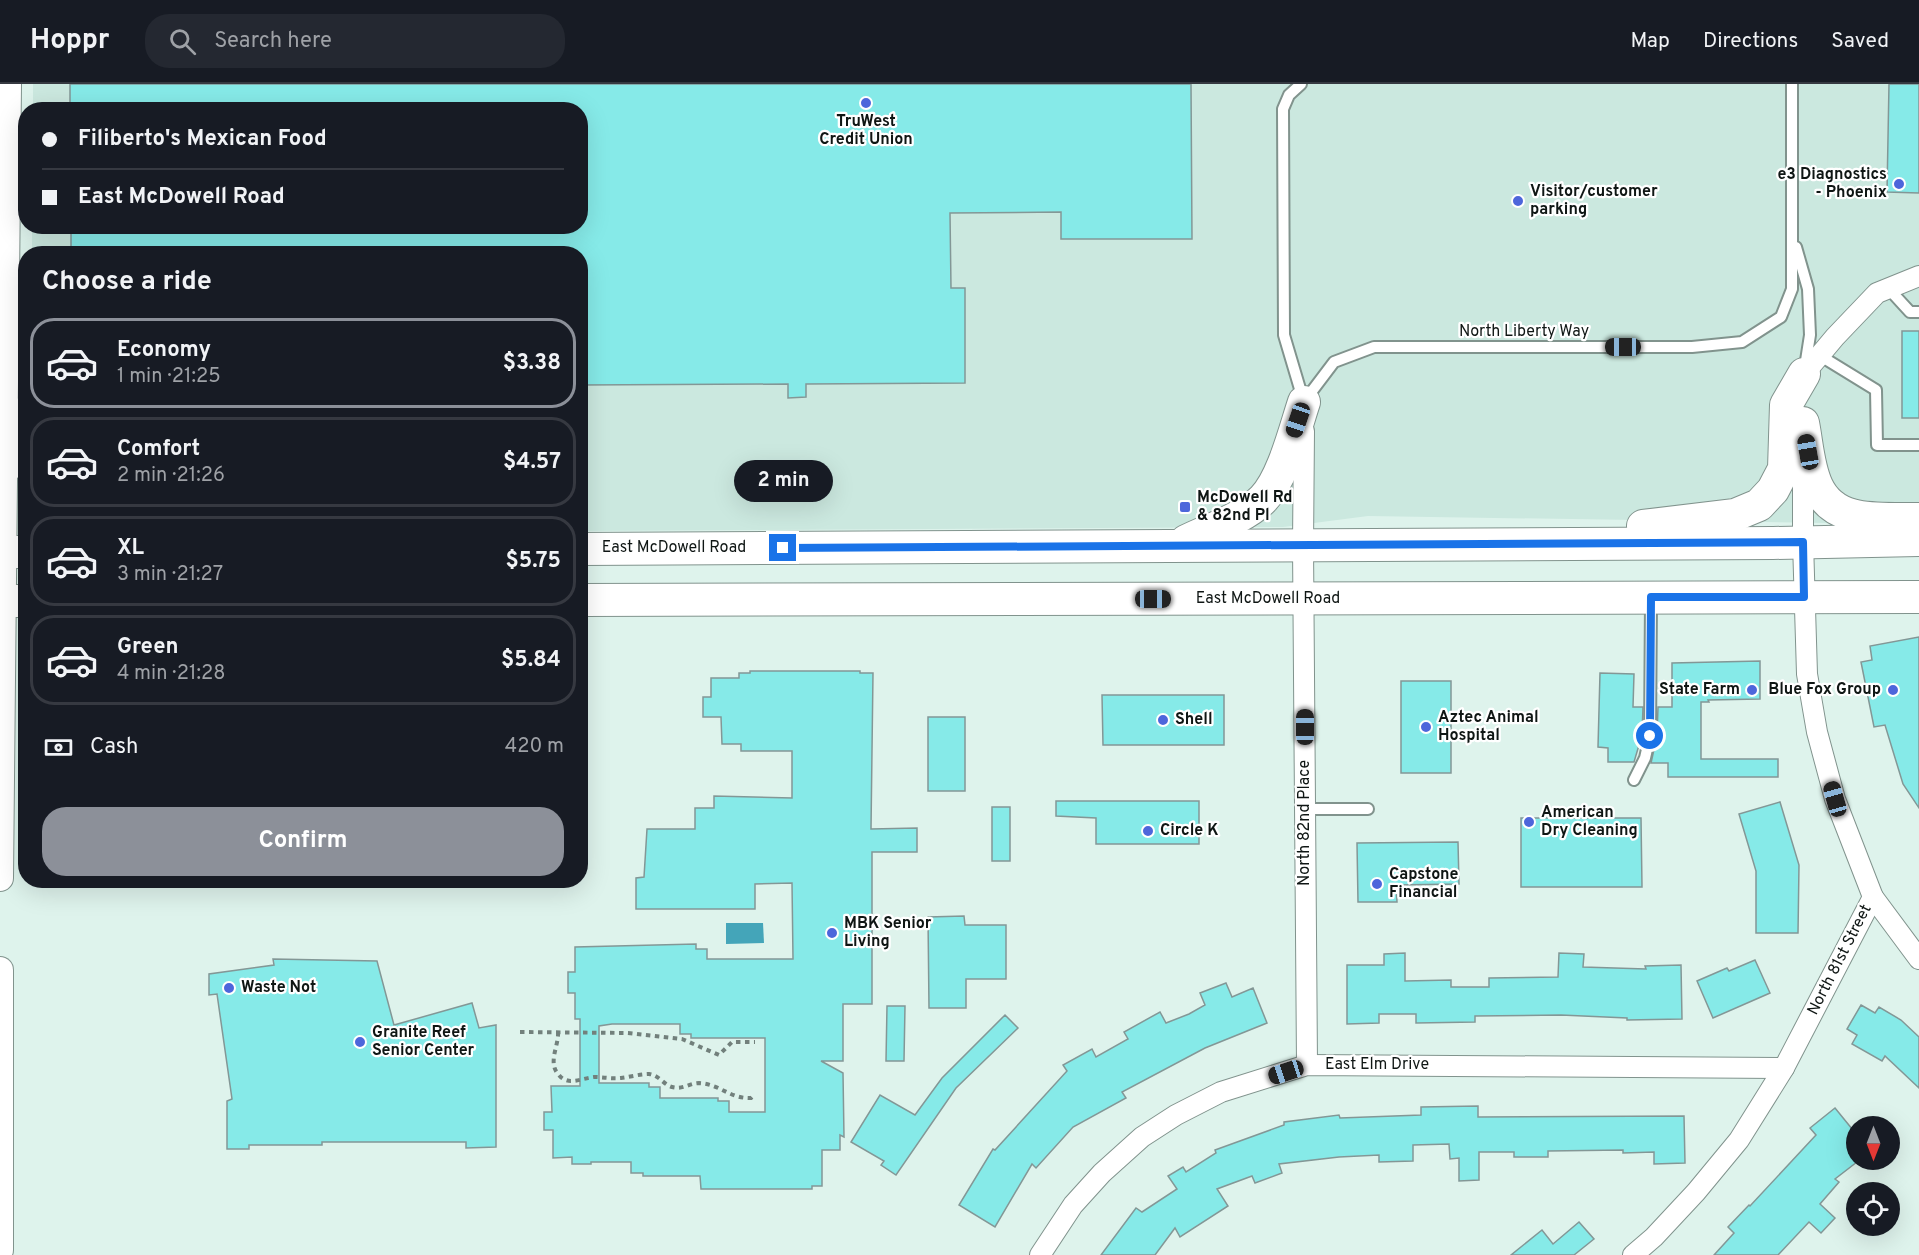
<!DOCTYPE html>
<meta charset="utf-8">
<style>
:root{--surface:#171b24;--page:#242831;--text:#f1f3f6;--muted:#9ea1a6;--line:#363941;--accent:#8c9099}
body{margin:0;font-family:Overpass,sans-serif;background:var(--page);color:var(--text);height:100vh;display:flex;flex-direction:column;font-size:22px;white-space:nowrap}
*{box-sizing:border-box;margin:0}
p{font-size:20px;color:var(--muted)}
.icon{flex:none;width:33px;height:33px;fill:none;stroke:currentColor;stroke-width:2;stroke-linecap:round;stroke-linejoin:round}
.map{position:relative;flex:1;overflow:hidden}
.side{position:absolute;left:18px;top:162px;width:570px;height:642px;display:flex;flex-direction:column;background:var(--surface);border-radius:24px;box-shadow:0 6px 24px #0002}
.side>*{flex:none}
.top-card{position:absolute;left:18px;top:18px;width:570px;height:132px;border-radius:24px;box-shadow:0 6px 24px #0002;display:grid;align-content:center;height:132px;padding:0 24px;background:var(--surface)}
.needle{width:39px;rotate:180deg}
.buttons{position:absolute;left:1846px;top:1032px;display:grid;gap:12px}
.buttons a{display:grid;place-items:center;width:54px;height:54px;border-radius:50%;background:var(--surface);box-shadow:0 6px 24px #0002;font-size:30px}
.end{position:absolute;width:27px;height:27px;margin:-14px;border:8px solid #1a73e8;background:#fff;box-shadow:0 0 0 3px #fff}
.from{border-radius:50%}
.bubble{position:absolute;height:42px;border-radius:21px;background:var(--surface);box-shadow:0 6px 24px #0002;font-size:20px;font-weight:700;line-height:42px;text-align:center}
.car{position:absolute;width:18px;height:36px;margin:-18px -9px;border-radius:8px;box-shadow:0 0 4px 2px #0007;background:linear-gradient(#222 24%,#8ab4d8 0 40%,#222 0 76%,#8ab4d8 0 86%,#222 0)}
.top-card b{display:flex;align-items:center;gap:21px;height:57px;font-size:22px}
.top-card b+b{border-top:2px solid var(--line)}
.top-card i{width:15px;height:15px;background:var(--text)}
ul{padding:0;list-style:none}
li{display:flex;align-items:center;gap:18px;height:90px;margin:0 12px 9px;padding:0 12px;border:3px solid var(--line);border-radius:24px}
li div{flex:1}
li b{display:block;font-size:22px}
li em{font-style:normal;font-weight:700}
li.selected{border-color:var(--accent)}
li>.icon{width:54px;height:54px;stroke-width:1.5}
h2{padding:0 24px;font-size:27px;line-height:72px}
.pay{display:flex;align-items:center;gap:15px;height:66px;padding:0 24px;font-size:22px}
.pay p{margin-inline-start:auto}
.action{display:flex;gap:12px;margin-top:auto;padding:12px 24px}
.action a{flex:1;height:69px;border-radius:24px;background:var(--accent);color:#fff;font-size:24px;font-weight:700;line-height:69px;text-align:center}
header{display:flex;align-items:center;gap:36px;box-sizing:border-box;height:84px;padding:0 30px;background:var(--surface);border-bottom:2px solid var(--line)}
header strong{font-size:28px}
nav{display:flex;gap:33px;margin-inline-start:auto;font-size:21px}
.search{width:420px;height:54px;background:var(--page);display:flex;align-items:center;gap:15px;box-sizing:border-box;padding:0 21px;border-radius:24px;color:var(--muted);font-size:22px}
.map>svg:first-child{display:block}
.built{fill:#cbe8df}
.water{fill:#44a5b9}
.building{fill:#86eae8;stroke:#839796;stroke-width:1.5;fill-rule:evenodd}
.lines{fill:none;stroke-linecap:round;stroke-linejoin:round}
.service-casing{stroke:#81938d;stroke-width:14}
.minor-casing{stroke:#81938d;stroke-width:22}
.tertiary-casing{stroke:#81938d;stroke-width:28}
.primary-casing{stroke:#81938d;stroke-width:34}
.path{stroke:#72807c;stroke-width:4;stroke-dasharray:4.5 4.5;stroke-linecap:butt}
.service{stroke:#fff;stroke-width:10}
.minor{stroke:#fff;stroke-width:20}
.tertiary{stroke:#fff;stroke-width:26}
.primary{stroke:#fff;stroke-width:32}
.route{stroke:#1a73e8;stroke-width:8}
.poi-dot{fill:#4d66db;stroke:#fff;stroke-width:2}
.labels{text-anchor:middle;dominant-baseline:central;stroke-width:4.5;stroke-linejoin:round;paint-order:stroke}
.poi-label{font-size:16px;font-weight:bold;fill:#0f1614;stroke:#fff;text-anchor:start}
.street-label{font-size:16px;fill:#0f1614;stroke:#fff}
</style>
<header>
<strong>Hoppr</strong>
<div class="search"><svg class="icon" aria-label="search" viewBox="0 0 24 24"><circle cx="10" cy="10" r="6"/><path d="M15 15l6 6"/></svg>Search here</div>
<nav><a>Map</a><a>Directions</a><a>Saved</a></nav>
</header>
<div class="map">
<svg width="1919" height="1171" viewBox="0 0 1919 1171">
<rect width="100%" height="100%" fill="#def3ec"/>
<polygon class="built" points="33,0 1919,0 1919,428 1859,428 1828,439 1368,432 1283,443 581,447 580,170 32,170 32,143 580,142 580,26 33,26"/>
<polygon class="water" points="726,839 763,839 764,859 726,860"/>
<g class="building">
<polygon points="70,0 1191,0 1192,155 1061,155 1061,128 950,129 951,204 965,204 965,299 806,300 806,313 788,314 788,300 580,301 580,170 71,170 71,142 580,142 580,26 70,26"/>
<polygon points="1889,0 1919,0 1919,109 1887,108"/>
<rect x="1902" y="247" width="17" height="87"/>
<polygon points="1919,553 1919,724 1903,700 1885,641 1874,643 1861,578 1872,576 1870,562"/>
<polygon points="1760,577 1760,615 1708,616 1709,618 1701,618 1701,675 1778,675 1778,693 1668,693 1668,679 1651,679 1657,652 1658,623 1672,623 1672,579"/>
<path d="M 750,587 L 860,587 L 860,589 L 873,589 L 871,745 L 917,744 L 917,768 L 872,768 L 872,920 L 843,920 L 843,977 L 821,977 L 843,989 L 844,1053 L 840,1051 L 840,1066 L 822,1066 L 822,1102 L 812,1102 L 812,1105 L 701,1105 L 700,1092 L 643,1092 L 643,1089 L 631,1089 L 631,1078 L 591,1078 L 591,1080 L 572,1080 L 572,1073 L 553,1074 L 553,1046 L 544,1046 L 544,1028 L 552,1028 L 551,1002 L 580,1002 L 580,935 L 575,935 L 575,909 L 568,909 L 568,888 L 575,888 L 575,863 L 696,860 L 696,865 L 707,865 L 707,875 L 793,875 L 792,799 L 755,800 L 755,825 L 636,825 L 636,794 L 644,793 L 647,745 L 695,745 L 695,724 L 714,724 L 714,712 L 792,714 L 792,667 L 741,667 L 741,660 L 722,660 L 721,633 L 703,633 L 703,613 L 711,613 L 711,594 L 739,594 L 739,589 L 750,589 ZM 612,940 L 680,940 L 680,950 L 691,950 L 691,954 L 765,954 L 765,1028 L 729,1028 L 729,1017 L 718,1017 L 718,1014 L 660,1014 L 660,1003 L 649,1003 L 649,999 L 599,999 L 599,942 Z"/>
<polygon points="1600,589 1634,590 1633,623 1643,623 1642,651 1634,678 1608,678 1608,664 1598,663"/>
<rect x="1401" y="597" width="50" height="92"/>
<polygon points="1102,611 1224,611 1224,661 1103,661"/>
<rect x="928" y="633" width="37" height="74"/>
<polygon points="1056,717 1199,717 1199,760 1096,760 1096,734 1056,732"/>
<polygon points="1780,718 1799,781 1798,849 1756,849 1756,787 1739,730"/>
<rect x="992" y="723" width="18" height="54"/>
<polygon points="1521,734 1641,734 1642,803 1521,803"/>
<polygon points="1458,758 1459,800 1396,801 1397,818 1358,818 1357,759"/>
<polygon points="964,832 965,841 1006,841 1006,895 966,895 966,924 929,924 928,833"/>
<polygon points="1405,869 1405,897 1451,896 1451,903 1489,903 1489,894 1558,893 1559,869 1584,870 1583,883 1646,885 1645,882 1681,881 1682,935 1627,936 1627,934 1561,931 1475,932 1475,938 1416,939 1416,930 1379,930 1379,939 1347,940 1347,881 1384,881 1384,870"/>
<polygon points="273,875 377,877 394,941 472,919 479,944 496,941 496,1063 466,1064 466,1058 322,1058 322,1061 249,1061 249,1065 227,1065 227,1017 232,1015 217,910 209,911 209,890 274,881"/>
<polygon points="1755,876 1770,909 1713,934 1697,897 1727,884 1729,887"/>
<polygon points="1226,899 1232,913 1253,904 1267,939 1205,964 1122,1008 1126,1014 1073,1043 1036,1084 1032,1080 995,1143 959,1121 993,1065 995,1066 1067,987 1063,981 1092,965 1096,973 1128,955 1124,948 1160,928 1166,939 1189,930 1205,921 1200,909"/>
<polygon points="1861,921 1875,929 1879,923 1901,936 1919,953 1919,1004 1885,972 1882,977 1852,960 1857,951 1847,945"/>
<polygon points="887,922 905,922 904,977 886,977"/>
<polygon points="1005,931 1018,944 956,1004 896,1091 881,1081 884,1077 851,1058 880,1011 915,1031 942,994"/>
<polygon points="1478,1022 1478,1033 1684,1032 1685,1079 1654,1080 1654,1068 1623,1069 1623,1066 1548,1067 1548,1073 1514,1073 1514,1068 1479,1068 1479,1096 1459,1097 1459,1074 1450,1075 1449,1060 1413,1061 1413,1077 1379,1078 1379,1071 1339,1073 1279,1080 1282,1089 1255,1099 1252,1092 1217,1105 1228,1122 1180,1153 1175,1144 1155,1171 1101,1171 1136,1124 1142,1128 1177,1105 1168,1092 1183,1083 1186,1088 1216,1069 1215,1066 1284,1041 1284,1038 1339,1031 1340,1034 1421,1031 1421,1023"/>
<polygon points="1835,1024 1857,1051 1857,1078 1835,1095 1839,1098 1820,1120 1835,1134 1821,1149 1809,1138 1778,1171 1714,1171 1734,1149 1728,1143 1749,1121 1750,1122 1816,1051 1810,1044"/>
<polygon points="1579,1138 1594,1155 1574,1171 1511,1171 1542,1146 1553,1160"/>
</g>
<g class="lines">
<defs>
<g id="service">
<polyline points="1301,0 1289,11 1283,25 1284,251 1303,315"/>
<polyline points="1796,163 1808,205 1810,251 1805,283"/>
<polyline points="1888,204 1910,228 1919,228"/>
<polyline points="1819,271 1876,306 1877,361 1919,361"/>
<polyline points="1306,315 1334,278 1374,263 1692,263 1742,258 1781,233 1792,205 1792,0"/>
<polyline points="1634,696 1645,674 1650,652 1651,516"/>
<polyline points="1305,725 1368,725"/>
</g>
<g id="minor">
<polyline points="1804,301 1804,290 1835,253 1877,209 1919,192"/>
<polyline points="1304,347 1303,461 1307,981"/>
<polyline points="1873,813 1919,875"/>
<polyline points="1040,1171 1073,1121 1102,1089 1142,1053 1176,1031 1221,1008 1307,981 1784,984"/>
<polyline points="1633,1171 1654,1153 1696,1108 1739,1056 1784,984 1873,813 1835,715 1817,648 1807,590 1803,458 1803,381"/>
</g>
<g id="tertiary">
<polyline points="0,794 8,0"/>
<polyline points="0,886 0,1166"/>
</g>
<g id="primary">
<polyline points="4,323 15,365 26,380"/>
<path d="M 1803,339 C 1807,359 1808,383 1817,402 C 1835,442 1882,434 1919,435"/>
<polyline points="1643,442 1735,431 1759,421 1773,406 1784,385 1786,321 1804,290"/>
<path d="M 1186,457 C 1209,446 1246,433 1263,415 C 1283,395 1295,345 1304,318"/>
<polyline points="580,465 1773,459 1919,456"/>
<polyline points="0,468 26,468"/>
<polyline points="580,516 1919,513"/>
<polyline points="0,517 26,517"/>
</g>
</defs>
<use href="#service" class="service-casing"/>
<use href="#minor" class="minor-casing"/>
<use href="#tertiary" class="tertiary-casing"/>
<use href="#primary" class="primary-casing"/>
<g class="path">
<polyline points="520,948 628,949 682,955 719,971 732,958 755,958"/>
<path d="M 558,948 C 559,962 547,979 559,991 C 562,995 567,997 571,997 C 578,997 586,994 594,993 C 603,993 612,995 621,994 C 630,993 640,990 649,990 C 659,991 664,1001 672,1003 C 682,1006 690,999 699,999 C 720,1000 730,1015 751,1014 L 755,1010"/>
</g>
<use href="#service" class="service"/>
<use href="#minor" class="minor"/>
<use href="#tertiary" class="tertiary"/>
<use href="#primary" class="primary"/>
</g>
<g class="lines">
<polyline class="route" points="783,464 1803,458 1804,513 1651,513 1650,652"/>
</g>
<g class="poi-dot">
<circle cx="866" cy="19" r="6"/>
<circle cx="1899" cy="100" r="6"/>
<circle cx="1518" cy="117" r="6"/>
<rect x="1179" y="417" width="12" height="12" rx="3"/>
<circle cx="1752" cy="606" r="6"/>
<circle cx="1893" cy="606" r="6"/>
<circle cx="1163" cy="636" r="6"/>
<circle cx="1426" cy="643" r="6"/>
<circle cx="1529" cy="738" r="6"/>
<circle cx="1148" cy="747" r="6"/>
<circle cx="1377" cy="800" r="6"/>
<circle cx="832" cy="849" r="6"/>
<circle cx="229" cy="904" r="6"/>
<circle cx="360" cy="958" r="6"/>
</g>
<g class="labels">
<g class="poi-label">
<text x="866" y="38" text-anchor="middle">TruWest<tspan x="866" dy="18">Credit Union</tspan></text>
<text x="1887" y="91" text-anchor="end">e3 Diagnostics<tspan x="1887" dy="18">- Phoenix</tspan></text>
<text x="1530" y="108">Visitor/customer<tspan x="1530" dy="18">parking</tspan></text>
<text x="1197" y="414">McDowell Rd<tspan x="1197" dy="18">&amp; 82nd Pl</tspan></text>
<text x="1740" y="606" text-anchor="end">State Farm</text>
<text x="1881" y="606" text-anchor="end">Blue Fox Group</text>
<text x="1438" y="634">Aztec Animal<tspan x="1438" dy="18">Hospital</tspan></text>
<text x="1175" y="636">Shell</text>
<text x="1541" y="729">American<tspan x="1541" dy="18">Dry Cleaning</tspan></text>
<text x="1160" y="747">Circle K</text>
<text x="1389" y="791">Capstone<tspan x="1389" dy="18">Financial</tspan></text>
<text x="844" y="840">MBK Senior<tspan x="844" dy="18">Living</tspan></text>
<text x="241" y="904">Waste Not</text>
<text x="372" y="949">Granite Reef<tspan x="372" dy="18">Senior Center</tspan></text>
</g>
<g class="street-label">
<text x="1524" y="248">North Liberty Way</text>
<text x="674" y="464">East McDowell Road</text>
<text x="1268" y="515">East McDowell Road</text>
<text transform="translate(1305 739) rotate(-90)">North 82nd Place</text>
<text transform="translate(1840 876) rotate(-63)">North 81st Street</text>
<text x="1377" y="981">East Elm Drive</text>
</g>
</g>
</svg>
<div class="buttons">
<a><svg class="needle" viewBox="-14 -14 28 28"><path d="M0-13l5 13h-10z" fill="#e53935"/><path d="M0 13l5-13h-10z" fill="#9ea1a6"/></svg></a>
<a><svg class="icon" aria-label="locate" viewBox="0 0 24 24"><circle cx="12" cy="12" r="6"/><path d="M12 2v4M12 18v4M2 12h4M18 12h4"/></svg></a>
</div>
<i class="end from" style="left:1650px;top:652px"></i>
<i class="end" style="left:783px;top:464px"></i>
<div class="bubble" style="left:734px;top:376px;width:99px">2 min</div>
<i class="car" style="left:1623px;top:263px;rotate:270deg"></i>
<i class="car" style="left:1298px;top:336px;rotate:199deg"></i>
<i class="car" style="left:1808px;top:368px;rotate:350deg"></i>
<i class="car" style="left:1153px;top:515px;rotate:90deg"></i>
<i class="car" style="left:1305px;top:643px;rotate:0deg"></i>
<i class="car" style="left:1835px;top:715px;rotate:344deg"></i>
<i class="car" style="left:1286px;top:988px;rotate:252deg"></i>
<div class="top-card">
<b><i class="from"></i>Filiberto's Mexican Food</b>
<b><i></i>East McDowell Road</b>
</div>
<section class="side">
<h2>Choose a ride</h2>
<ul>
<li class="selected"><svg class="icon" aria-label="car" viewBox="0 0 24 24"><path d="M5 17H2v-5l4-1 3-4h7l3 4 3 1v5h-3M9 17h6M6 11h13"/><circle cx="7" cy="17" r="2"/><circle cx="17" cy="17" r="2"/></svg><div><b>Economy</b><p>1 min · 21:25</p></div><em>$3.38</em></li>
<li><svg class="icon" aria-label="car" viewBox="0 0 24 24"><path d="M5 17H2v-5l4-1 3-4h7l3 4 3 1v5h-3M9 17h6M6 11h13"/><circle cx="7" cy="17" r="2"/><circle cx="17" cy="17" r="2"/></svg><div><b>Comfort</b><p>2 min · 21:26</p></div><em>$4.57</em></li>
<li><svg class="icon" aria-label="car" viewBox="0 0 24 24"><path d="M5 17H2v-5l4-1 3-4h7l3 4 3 1v5h-3M9 17h6M6 11h13"/><circle cx="7" cy="17" r="2"/><circle cx="17" cy="17" r="2"/></svg><div><b>XL</b><p>3 min · 21:27</p></div><em>$5.75</em></li>
<li><svg class="icon" aria-label="car" viewBox="0 0 24 24"><path d="M5 17H2v-5l4-1 3-4h7l3 4 3 1v5h-3M9 17h6M6 11h13"/><circle cx="7" cy="17" r="2"/><circle cx="17" cy="17" r="2"/></svg><div><b>Green</b><p>4 min · 21:28</p></div><em>$5.84</em></li>
</ul>
<div class="pay"><svg class="icon" aria-label="cash" viewBox="0 0 24 24"><path d="M3 7h18v10H3z"/><circle cx="12" cy="12" r="2"/></svg>Cash<p>420 m</p></div>
<div class="action"><a>Confirm</a></div>
</section>
</div>
